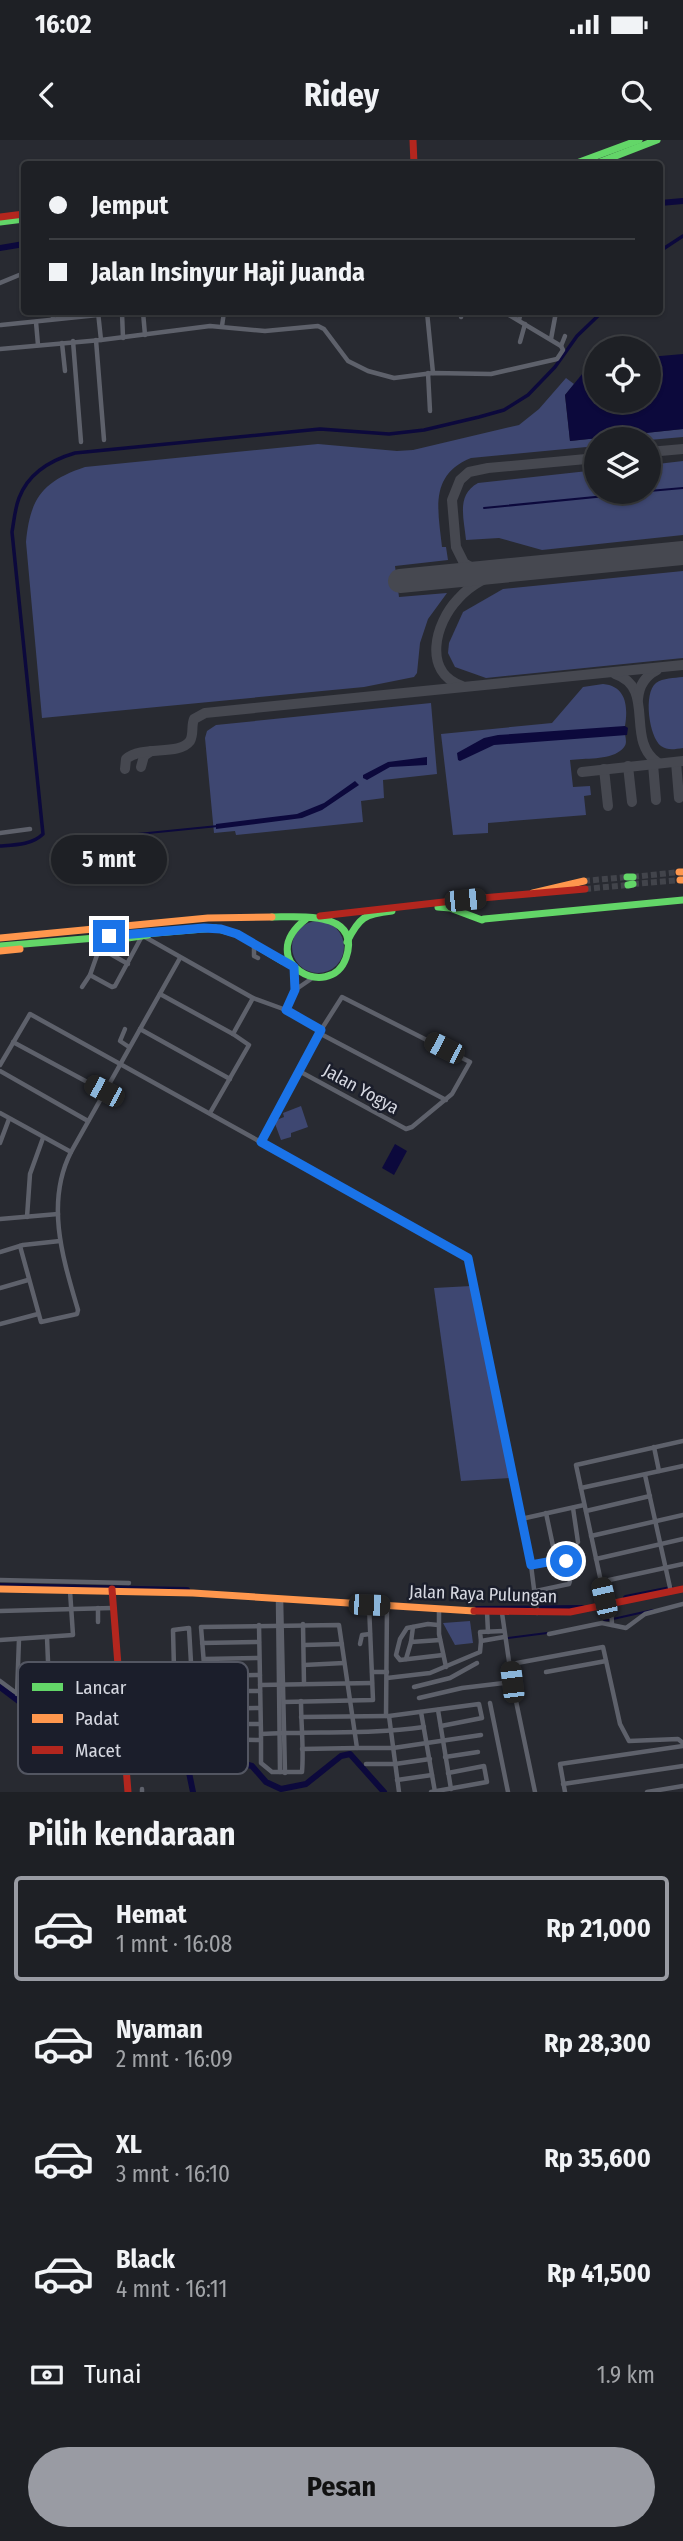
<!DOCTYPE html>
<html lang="id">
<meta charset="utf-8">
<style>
:root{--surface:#1e2025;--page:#26282d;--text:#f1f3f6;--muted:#a1a3a7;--line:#3c3e42;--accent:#999ba3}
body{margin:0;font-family:"Fira Sans Condensed",sans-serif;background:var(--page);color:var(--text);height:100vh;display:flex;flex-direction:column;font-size:26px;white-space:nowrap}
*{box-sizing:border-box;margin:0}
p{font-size:23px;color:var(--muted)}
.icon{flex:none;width:38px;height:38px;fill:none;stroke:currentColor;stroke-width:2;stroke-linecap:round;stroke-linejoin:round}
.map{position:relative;height:1652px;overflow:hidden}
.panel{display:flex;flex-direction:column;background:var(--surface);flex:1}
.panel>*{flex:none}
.hud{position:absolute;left:21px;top:21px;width:642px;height:154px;border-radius:7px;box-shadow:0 2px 5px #0004,0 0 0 2px var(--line);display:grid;align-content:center;height:154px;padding:0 28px;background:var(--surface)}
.fabs{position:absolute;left:584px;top:196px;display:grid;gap:14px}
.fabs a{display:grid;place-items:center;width:77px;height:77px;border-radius:50%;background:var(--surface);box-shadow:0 2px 5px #0004,0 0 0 2px var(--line);font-size:35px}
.end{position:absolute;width:32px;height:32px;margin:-16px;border:9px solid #1a73e8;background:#fff;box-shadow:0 0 0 4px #fff}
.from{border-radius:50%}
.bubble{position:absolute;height:49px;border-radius:24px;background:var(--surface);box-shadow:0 2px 5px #0004,0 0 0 2px var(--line);font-size:23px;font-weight:700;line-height:49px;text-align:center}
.car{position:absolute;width:21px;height:42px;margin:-21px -10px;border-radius:9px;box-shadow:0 0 5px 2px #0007;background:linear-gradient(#222 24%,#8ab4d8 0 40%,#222 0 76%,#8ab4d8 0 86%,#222 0)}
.hud b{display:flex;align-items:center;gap:24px;height:66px;font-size:26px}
.hud b+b{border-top:2px solid var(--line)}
.hud i{width:18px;height:18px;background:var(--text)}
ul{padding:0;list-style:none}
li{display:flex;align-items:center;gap:21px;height:105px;margin:0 14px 10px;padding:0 14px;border:4px solid transparent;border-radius:7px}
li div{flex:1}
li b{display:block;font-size:26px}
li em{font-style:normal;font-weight:700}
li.current{border-color:var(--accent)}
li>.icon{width:63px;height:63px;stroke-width:1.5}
h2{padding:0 28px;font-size:32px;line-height:84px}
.pay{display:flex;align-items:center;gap:18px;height:77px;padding:0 28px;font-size:26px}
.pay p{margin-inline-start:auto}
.cta{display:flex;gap:14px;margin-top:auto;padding:14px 28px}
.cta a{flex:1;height:80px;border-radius:42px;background:var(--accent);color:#111;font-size:28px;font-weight:700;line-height:80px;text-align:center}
.status{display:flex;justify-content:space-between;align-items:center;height:49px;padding:0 35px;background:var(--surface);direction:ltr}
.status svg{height:19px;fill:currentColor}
header{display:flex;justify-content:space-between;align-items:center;height:91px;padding:0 28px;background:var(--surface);font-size:32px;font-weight:700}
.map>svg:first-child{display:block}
.green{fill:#3e4771}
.water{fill:#0c093c}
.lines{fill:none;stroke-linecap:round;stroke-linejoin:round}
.stream{stroke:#0c093c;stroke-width:2}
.canal{stroke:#0c093c;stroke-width:3.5}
.river{stroke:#0c093c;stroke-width:6}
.taxiway{stroke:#464850;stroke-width:10}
.runway{stroke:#464850;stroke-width:24}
.secondary-tunnel{stroke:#42444b;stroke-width:6;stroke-dasharray:6 3;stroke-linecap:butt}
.street{stroke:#5e616b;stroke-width:4.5}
.fast{stroke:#63d668;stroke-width:7}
.slow{stroke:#ff974d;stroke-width:7}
.jam{stroke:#b3261e;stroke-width:7}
.route{stroke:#1a73e8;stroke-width:9}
.labels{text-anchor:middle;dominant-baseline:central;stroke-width:5;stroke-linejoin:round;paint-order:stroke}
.street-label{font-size:18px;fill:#d6d8e1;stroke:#1b1e2b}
.key{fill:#1b1e2b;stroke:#535662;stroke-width:2}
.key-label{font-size:19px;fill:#d6d8e1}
</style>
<div class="status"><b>16:02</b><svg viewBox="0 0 49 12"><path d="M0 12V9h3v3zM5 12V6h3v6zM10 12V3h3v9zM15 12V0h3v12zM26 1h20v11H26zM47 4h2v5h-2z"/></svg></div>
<header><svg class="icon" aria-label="back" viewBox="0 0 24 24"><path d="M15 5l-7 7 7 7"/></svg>Ridey<svg class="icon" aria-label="search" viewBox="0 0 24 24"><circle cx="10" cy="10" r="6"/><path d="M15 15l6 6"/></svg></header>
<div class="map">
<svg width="683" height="1652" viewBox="0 0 683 1652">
<rect width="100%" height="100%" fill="#282a31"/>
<g class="green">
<path d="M 566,238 L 574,244 L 565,255 L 570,301 L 683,289 L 683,297 L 649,300 L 597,299 L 597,306 L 471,318 C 429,335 438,370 442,407 L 446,407 L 448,420 L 395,426 L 399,457 L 447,453 L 428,479 L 420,503 L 417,533 L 414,537 L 364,547 L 42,578 L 26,402 C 30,358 43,341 85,327 L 318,304 L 397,311 L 413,310 L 519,285 L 539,269 Z"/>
<path d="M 683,321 L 683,395 L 542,410 L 499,398 L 466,400 C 464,378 456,355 478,343 L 597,330 L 597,352 L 649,352 L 649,325 Z"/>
<polygon points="683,431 683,518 486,538 455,527 448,513 449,503 463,472 503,449"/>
<path d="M 683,537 L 683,608 C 675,609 668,611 661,606 C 649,597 643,553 656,543 C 663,538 674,538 683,537 Z"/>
<path d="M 603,544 C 627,546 628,568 625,586 C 623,597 631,603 620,611 C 608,620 585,618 570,620 L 573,647 L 590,646 L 591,655 L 584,656 L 586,675 L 488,683 L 488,693 L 453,695 L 441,594 L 552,583 L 583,547 Z"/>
<polygon points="431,563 437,634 383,640 384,658 361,661 363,682 236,695 235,691 214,693 205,598 207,591 216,585"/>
<circle cx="318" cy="807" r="26"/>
<polygon points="301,966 308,987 291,993 291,997 281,1000 274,981 284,977 283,973"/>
<polygon points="471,1146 511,1338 461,1341 434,1148"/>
<polygon points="470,1481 473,1503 455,1505 443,1483"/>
</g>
<g class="water">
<polygon points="683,214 683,289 570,301 565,255 591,223 597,223 597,261 649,261 649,217"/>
<polygon points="625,586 628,588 627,595 494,605 460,621 458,620 457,613 484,598 498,595"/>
<polygon points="427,617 427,625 390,627 367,640 363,638 363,635 388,622"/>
<polygon points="355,641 359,645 322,670 302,678 216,689 216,684 297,674 324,663"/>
<polygon points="395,1004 407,1011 394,1035 382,1028"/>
</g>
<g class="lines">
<g class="stream">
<polyline points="649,351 683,348"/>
<polyline points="484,368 646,352"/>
<polyline points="68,701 218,686"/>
<polyline points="604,1481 653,1470"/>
<polyline points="508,1498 547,1493"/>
</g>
<g class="canal">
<polyline points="660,111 683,96"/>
<path d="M 0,706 C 15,705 32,705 43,694 L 12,392 C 14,381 15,368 19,358 C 28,334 51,320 75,313 L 320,289 L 389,294 L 424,290 L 479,277 L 504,270 L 528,255 L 555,227 L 577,196 L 602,172"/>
</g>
<g class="river">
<polyline points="660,63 683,61"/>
<polyline points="0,108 24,104"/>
<polyline points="0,1446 187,1450"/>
<polyline points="626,1458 671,1449"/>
<polyline points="477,1469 582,1468"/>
<polyline points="0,1547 20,1562 94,1595 115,1601 163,1608 186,1618 215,1618 241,1623 252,1626 266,1642 281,1649 306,1644 341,1616 350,1614 384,1652"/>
<polyline points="186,1618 193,1652"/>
</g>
<g class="taxiway">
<polyline points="649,312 683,309"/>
<polyline points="490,432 478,431 464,423 456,407 452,360 460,340 469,332 488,328 597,318"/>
<path d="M 615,534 C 657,548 624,600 658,623"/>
<path d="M 462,546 C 422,532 435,483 458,459 C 471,444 487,437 505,431"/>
<path d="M 638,559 C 639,546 645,536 657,530"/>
<polyline points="676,622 679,658"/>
<polyline points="653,624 656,660"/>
<polyline points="628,626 632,662"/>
<polyline points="141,627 144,616 151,611"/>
<path d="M 125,629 L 126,619 C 142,605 179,616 190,601 C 194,594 191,586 194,579 L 205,573 L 683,525"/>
<polyline points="604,629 608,666"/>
<polyline points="582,632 683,621"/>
</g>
<polyline class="runway" points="400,441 683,413"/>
<g class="secondary-tunnel">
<polyline points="633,737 679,732"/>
<polyline points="584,741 627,737"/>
<polyline points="633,744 680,740"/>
<polyline points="585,749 628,745"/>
</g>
<g class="street">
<polyline points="0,143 24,133"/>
<polyline points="53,172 53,179"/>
<polyline points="98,172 101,200"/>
<polyline points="143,172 145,195"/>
<polyline points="427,172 433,233"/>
<polyline points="122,173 123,198"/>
<polyline points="461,177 462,172"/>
<polyline points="519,180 521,172"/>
<polyline points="36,182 38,205"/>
<polyline points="1,185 98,175"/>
<polyline points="222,186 224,172"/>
<polyline points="551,199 556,172"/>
<polyline points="96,200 104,300"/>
<polyline points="73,201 81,302"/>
<polyline points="520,202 525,184"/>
<polyline points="62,203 65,231"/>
<polyline points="561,206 565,196"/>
<polyline points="0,209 101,200 210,186 265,191 318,186 324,189 348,221 368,231 394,238 433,233 491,234 557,219 563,210 561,206 504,172"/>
<polyline points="428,233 430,271"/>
<polyline points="0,693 30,689"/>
<polyline points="145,797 253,858 286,870 321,890"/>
<polyline points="254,806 254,816 258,818"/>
<polyline points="100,808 128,824"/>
<polyline points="90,835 112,847 115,846 141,798"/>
<polyline points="82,847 90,835 102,801"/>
<polyline points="295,850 311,839"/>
<polyline points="160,854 233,894 249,905 210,973"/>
<polyline points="286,870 295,850 294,828"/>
<polyline points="125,889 120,901 129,907"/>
<polyline points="140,889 230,939"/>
<polyline points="319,893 446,960"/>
<polyline points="233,894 253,858"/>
<polyline points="13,902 104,951"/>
<polyline points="0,925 30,874 466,1116 470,1126 531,1425 537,1473"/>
<polyline points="0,931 88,981"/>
<polyline points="0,973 71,1012"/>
<polyline points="261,1002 321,890 342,857 470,922 452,954 412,987 406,989 299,931"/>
<polyline points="0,1003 9,979"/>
<polyline points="27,1077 30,1034 43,998"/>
<polyline points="0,1079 58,1074"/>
<path d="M 20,1106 L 41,1182 L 77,1174 L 78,1170 C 63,1119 45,1063 71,1012 L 180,818"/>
<polyline points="0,1112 23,1105 60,1101"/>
<polyline points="0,1148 28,1140"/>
<polyline points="0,1184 38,1174"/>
<polyline points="654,1307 659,1331"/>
<polyline points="645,1335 671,1452"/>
<polyline points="581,1348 683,1326"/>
<polyline points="573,1368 578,1402"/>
<polyline points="586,1371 650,1356"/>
<polyline points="546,1373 553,1406"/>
<polyline points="521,1379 584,1365"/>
<polyline points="591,1396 683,1375"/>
<polyline points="596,1419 683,1399"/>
<polyline points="531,1425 565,1419 570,1441 569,1444 536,1451"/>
<polyline points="0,1440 129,1443"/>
<polyline points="600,1442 683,1424"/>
<polyline points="278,1459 280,1632"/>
<polyline points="281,1459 285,1633"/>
<polyline points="611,1464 612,1485"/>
<polyline points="606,1465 576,1325 683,1301"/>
<polyline points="98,1468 98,1482"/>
<polyline points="439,1469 439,1494 446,1527"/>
<polyline points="0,1471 112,1468"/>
<polyline points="487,1472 488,1492"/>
<polyline points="502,1473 512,1542 535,1652"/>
<polyline points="303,1484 304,1544"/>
<polyline points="259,1485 261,1594"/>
<polyline points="438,1485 428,1484 407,1488 400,1499 396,1515 400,1520 443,1515"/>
<polyline points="413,1487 411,1502 440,1500"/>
<polyline points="549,1494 602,1483 626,1488 645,1474 683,1464"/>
<polyline points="0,1500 73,1495 70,1451"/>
<polyline points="481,1501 480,1492 503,1491"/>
<polyline points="202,1503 259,1502"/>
<polyline points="360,1504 362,1495 370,1494"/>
<polyline points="304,1505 342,1504"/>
<polyline points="204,1519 259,1518"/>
<polyline points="406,1519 411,1502"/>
<polyline points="517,1523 603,1507 620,1584 629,1601 678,1599 683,1603"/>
<polyline points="304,1525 344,1523"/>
<polyline points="372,1532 387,1532"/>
<polyline points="546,1532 606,1521"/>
<polyline points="244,1535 244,1551"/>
<polyline points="205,1536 260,1535"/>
<polyline points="387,1538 430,1533 480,1512 481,1501 504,1497"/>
<path d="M 0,1541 C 34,1568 80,1590 123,1597"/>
<polyline points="260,1545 372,1543"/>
<polyline points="414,1547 450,1538 477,1523"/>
<polyline points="206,1551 260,1551"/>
<polyline points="17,1554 19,1499"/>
<polyline points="419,1558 462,1548 512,1542"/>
<path d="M 301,1561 C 301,1585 304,1609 302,1632 L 272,1632 L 261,1623 L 261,1594 C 315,1591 370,1595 424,1587"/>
<polyline points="284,1562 373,1560 369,1465"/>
<polyline points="490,1563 508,1652"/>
<polyline points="176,1565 194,1564"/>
<polyline points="40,1567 44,1548 49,1546 47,1497"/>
<polyline points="207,1569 260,1568"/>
<polyline points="438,1570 451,1649"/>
<polyline points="421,1572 435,1652"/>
<polyline points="386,1576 387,1466"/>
<polyline points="301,1577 388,1576"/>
<polyline points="209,1584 260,1584"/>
<polyline points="94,1590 102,1569"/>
<polyline points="124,1595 196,1610 189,1488 173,1490 176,1607"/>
<polyline points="260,1600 210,1599 201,1487 339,1485 357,1608 393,1608 481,1595"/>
<polyline points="302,1609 357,1608"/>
<polyline points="445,1617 478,1612"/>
<polyline points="366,1624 395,1624 430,1619"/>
<polyline points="397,1640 432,1635"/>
<polyline points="563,1644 683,1626"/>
<polyline points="142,1649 142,1652"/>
<polyline points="399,1652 389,1576 479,1564 482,1578 441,1586"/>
<polyline points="431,1652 487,1642 484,1626 448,1633"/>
<polyline points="565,1652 560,1624 683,1606"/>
<polyline points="647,1652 683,1646"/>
</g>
<g class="fast">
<polyline points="574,24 639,0"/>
<polyline points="595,24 657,0"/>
<polyline points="0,82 24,79"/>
<polyline points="627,737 633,737"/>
<polyline points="628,745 633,744"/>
<polyline points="438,767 450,768 482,780"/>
<path d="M 272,777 C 298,777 362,770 346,818 C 330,863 252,821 306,779"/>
<polyline points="484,779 683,760"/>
<polyline points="121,799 148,795"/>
<path d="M 347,802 C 359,777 365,774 392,771"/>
<polyline points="0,806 215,788 237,794 282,821 292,824"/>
</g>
<g class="slow">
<polyline points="679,732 683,732"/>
<polyline points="680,740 683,740"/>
<polyline points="533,753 584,741"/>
<polyline points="0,798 208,778 272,777"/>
<polyline points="0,811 20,809"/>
<polyline points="0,1449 193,1453 474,1471"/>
</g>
<g class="jam">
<polyline points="413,0 414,24"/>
<polyline points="0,77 24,74"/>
<polyline points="482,758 585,749"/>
<polyline points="320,776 479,758"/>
<polyline points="112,1449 128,1652"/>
<polyline points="474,1471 570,1472 683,1449"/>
</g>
</g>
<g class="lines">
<polyline class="route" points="109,796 204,788 221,789 237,794 294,827 295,850 286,870 321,890 261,1002 468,1118 531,1425 564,1419 566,1421"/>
</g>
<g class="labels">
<g class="street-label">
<text transform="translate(361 949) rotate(29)">Jalan Yogya</text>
<text transform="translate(483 1454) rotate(2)">Jalan Raya Pulungan</text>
</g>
</g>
<rect x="18" y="1522" width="230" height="112" rx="10" class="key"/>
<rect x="32" y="1543" width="31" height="8" fill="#63d668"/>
<rect x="32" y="1574" width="31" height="9" fill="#ff974d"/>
<rect x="32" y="1606" width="31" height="8" fill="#b3261e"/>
<g class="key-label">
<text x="75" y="1554">Lancar</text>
<text x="75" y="1585">Padat</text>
<text x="75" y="1617">Macet</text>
</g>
</svg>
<div class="fabs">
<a><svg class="icon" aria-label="locate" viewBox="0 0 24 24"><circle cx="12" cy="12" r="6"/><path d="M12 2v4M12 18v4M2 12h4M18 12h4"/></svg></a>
<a><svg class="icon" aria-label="layers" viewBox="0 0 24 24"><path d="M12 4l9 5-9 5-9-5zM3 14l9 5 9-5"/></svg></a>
</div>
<i class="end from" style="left:566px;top:1421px"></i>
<i class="end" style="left:109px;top:796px"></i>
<div class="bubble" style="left:51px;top:695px;width:116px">5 mnt</div>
<i class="car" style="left:465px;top:760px;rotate:84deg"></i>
<i class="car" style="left:444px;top:908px;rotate:297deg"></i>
<i class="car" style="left:104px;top:951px;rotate:298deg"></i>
<i class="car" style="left:604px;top:1458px;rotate:347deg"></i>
<i class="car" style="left:369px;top:1465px;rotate:92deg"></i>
<i class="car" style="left:512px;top:1542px;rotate:353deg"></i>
<div class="hud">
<b><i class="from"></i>Jemput</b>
<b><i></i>Jalan Insinyur Haji Juanda</b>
</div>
</div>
<section class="panel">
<h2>Pilih kendaraan</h2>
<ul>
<li class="current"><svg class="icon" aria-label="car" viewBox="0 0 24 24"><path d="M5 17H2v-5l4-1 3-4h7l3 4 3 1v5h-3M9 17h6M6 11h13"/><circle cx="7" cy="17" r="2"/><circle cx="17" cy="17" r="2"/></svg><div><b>Hemat</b><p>1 mnt · 16:08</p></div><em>Rp 21,000</em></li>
<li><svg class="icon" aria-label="car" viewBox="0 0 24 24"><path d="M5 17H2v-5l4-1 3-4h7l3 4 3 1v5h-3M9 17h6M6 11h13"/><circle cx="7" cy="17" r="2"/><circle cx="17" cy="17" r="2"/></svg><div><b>Nyaman</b><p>2 mnt · 16:09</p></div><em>Rp 28,300</em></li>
<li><svg class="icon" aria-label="car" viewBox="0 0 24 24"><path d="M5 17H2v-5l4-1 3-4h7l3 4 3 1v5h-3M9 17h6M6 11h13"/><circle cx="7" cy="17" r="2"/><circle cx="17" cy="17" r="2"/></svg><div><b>XL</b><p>3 mnt · 16:10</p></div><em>Rp 35,600</em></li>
<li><svg class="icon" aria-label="car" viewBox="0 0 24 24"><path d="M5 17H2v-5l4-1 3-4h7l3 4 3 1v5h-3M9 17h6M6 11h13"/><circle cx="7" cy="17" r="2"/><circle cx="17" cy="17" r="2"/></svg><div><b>Black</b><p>4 mnt · 16:11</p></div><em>Rp 41,500</em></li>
</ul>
<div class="pay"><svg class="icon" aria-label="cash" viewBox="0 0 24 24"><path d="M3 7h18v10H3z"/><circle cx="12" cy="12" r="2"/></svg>Tunai<p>1.9 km</p></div>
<div class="cta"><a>Pesan</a></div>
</section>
